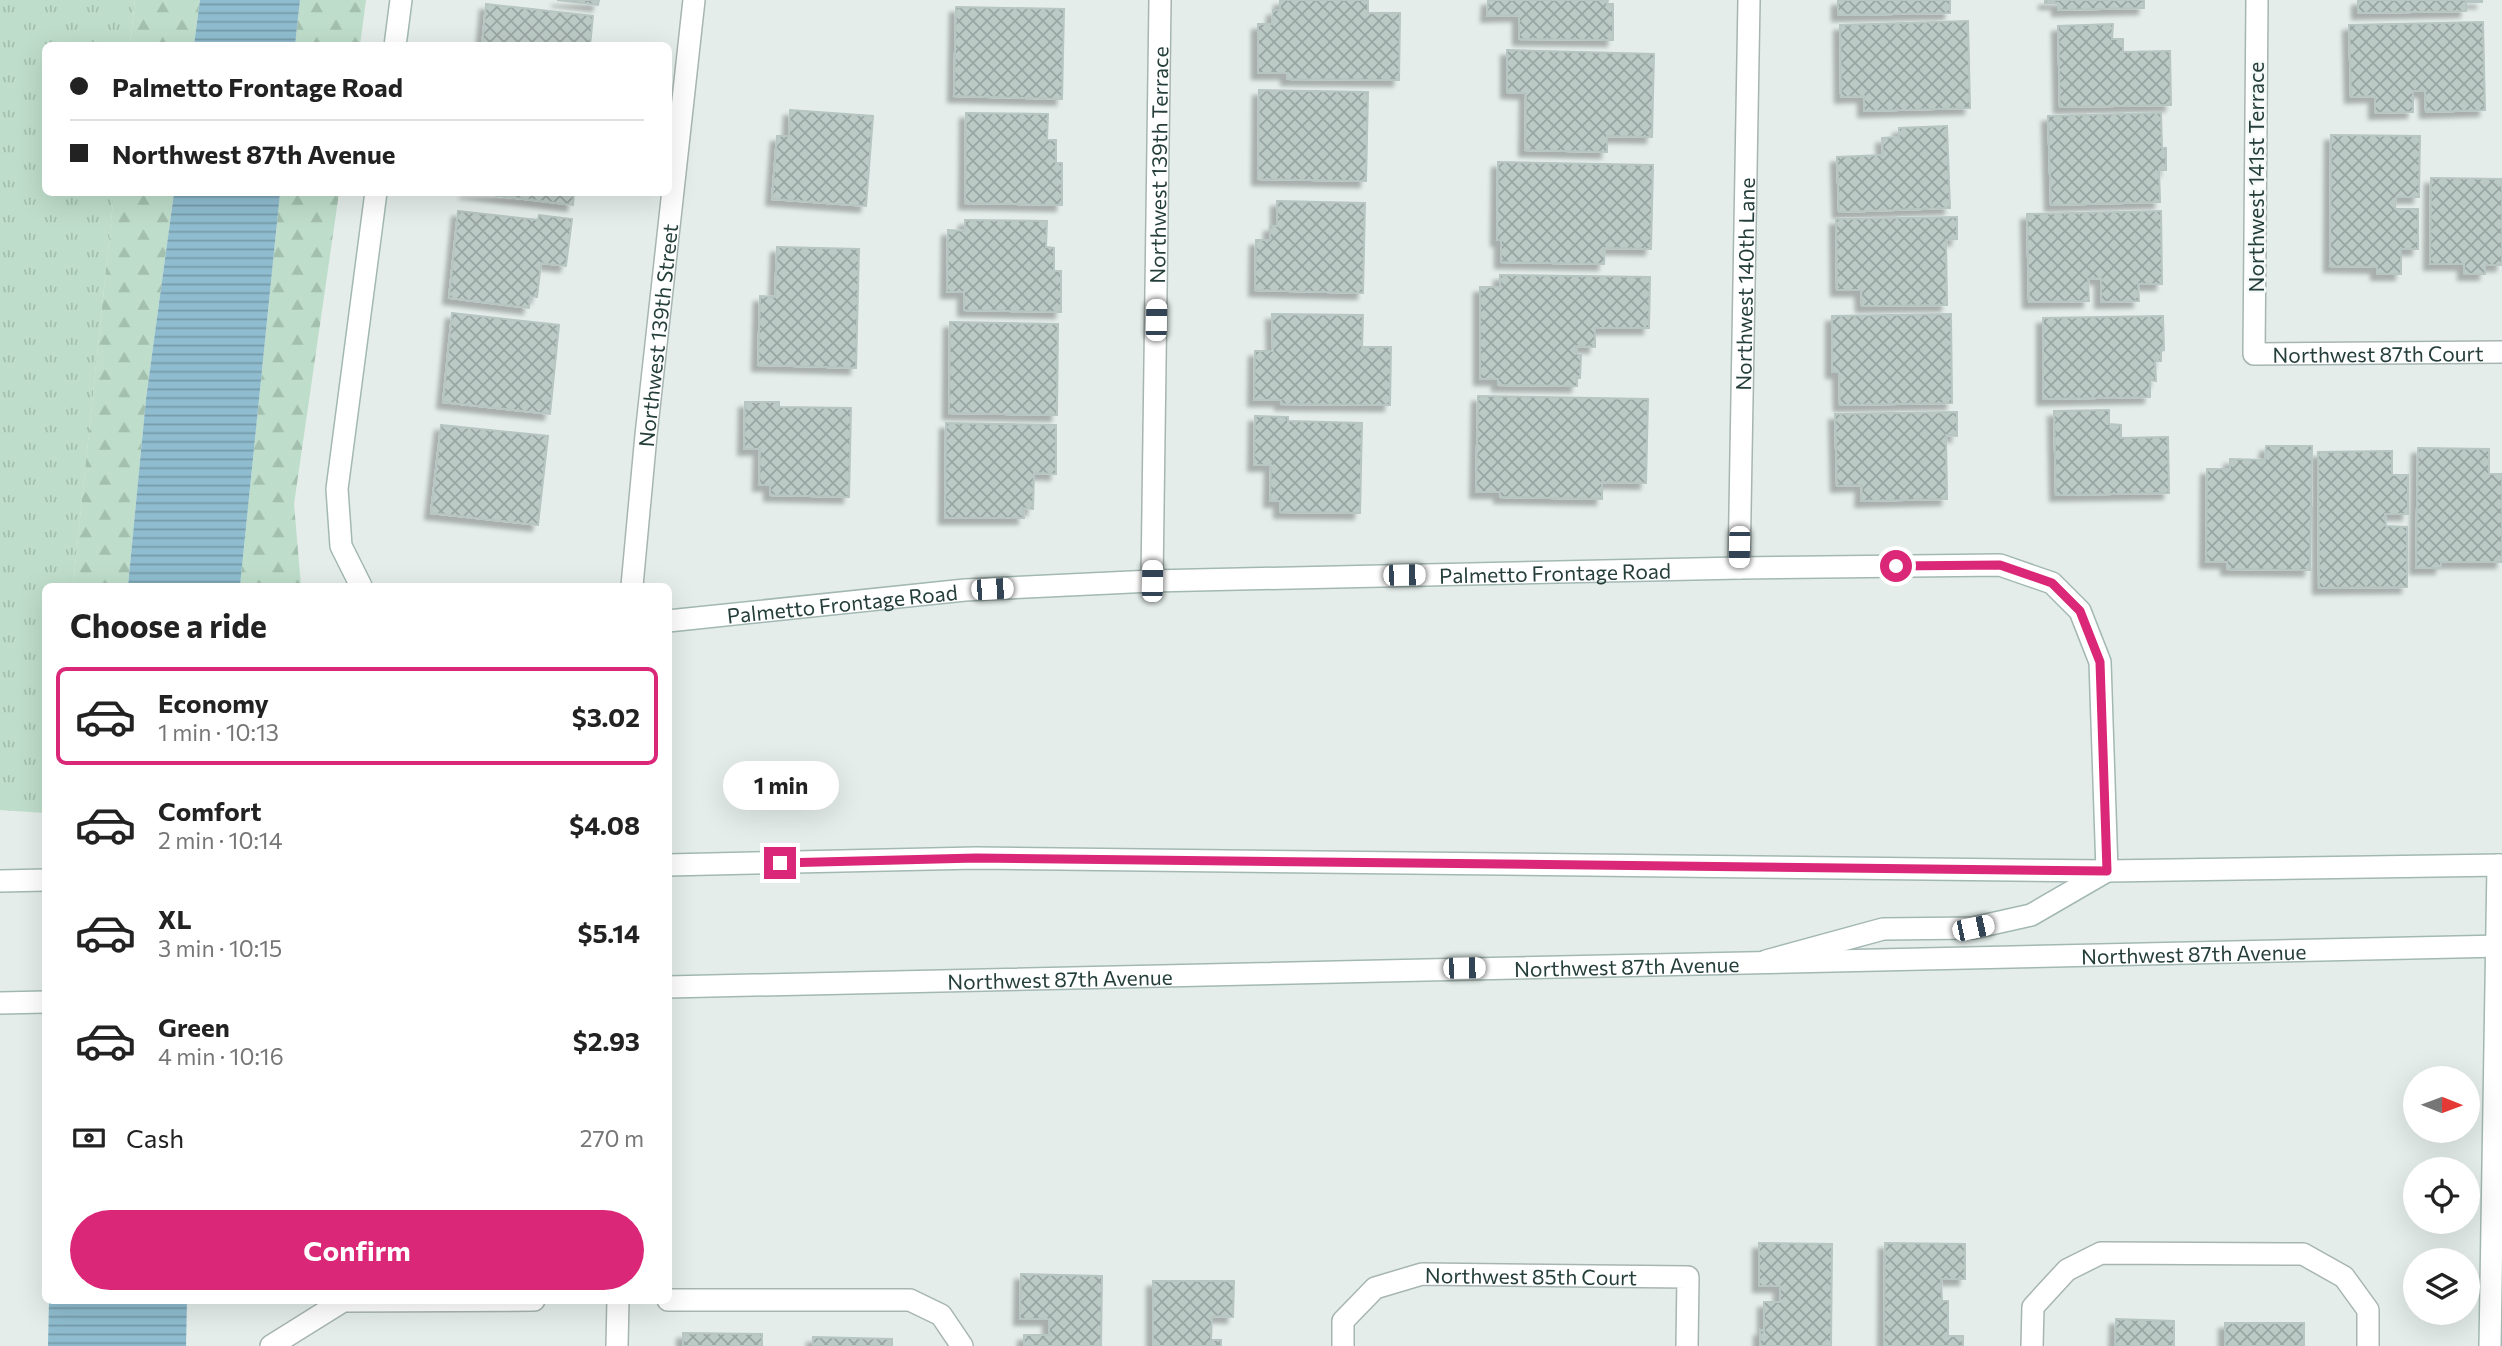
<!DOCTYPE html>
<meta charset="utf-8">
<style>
:root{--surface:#fff;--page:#f2f2f2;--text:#222;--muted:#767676;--line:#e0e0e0;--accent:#db2777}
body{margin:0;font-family:Commissioner,sans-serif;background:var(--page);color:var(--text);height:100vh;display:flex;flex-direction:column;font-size:26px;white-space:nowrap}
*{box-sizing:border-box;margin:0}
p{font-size:23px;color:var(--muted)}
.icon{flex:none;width:38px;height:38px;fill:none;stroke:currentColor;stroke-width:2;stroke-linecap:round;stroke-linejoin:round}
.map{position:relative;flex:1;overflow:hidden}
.side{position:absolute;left:42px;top:583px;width:630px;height:721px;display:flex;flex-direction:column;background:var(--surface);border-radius:10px;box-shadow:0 7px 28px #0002}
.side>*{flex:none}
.guide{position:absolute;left:42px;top:42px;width:630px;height:154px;border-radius:10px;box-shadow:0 7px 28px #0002;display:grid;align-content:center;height:154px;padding:0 28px;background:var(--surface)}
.needle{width:46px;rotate:91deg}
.tools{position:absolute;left:2403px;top:1066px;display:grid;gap:14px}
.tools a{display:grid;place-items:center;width:77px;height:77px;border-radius:50%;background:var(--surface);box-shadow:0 7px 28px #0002;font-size:35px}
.end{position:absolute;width:32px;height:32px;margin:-16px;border:9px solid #db2777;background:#fff;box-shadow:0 0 0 4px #fff}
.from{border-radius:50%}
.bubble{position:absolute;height:49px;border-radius:24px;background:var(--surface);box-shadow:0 7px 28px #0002;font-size:23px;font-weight:700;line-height:49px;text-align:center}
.car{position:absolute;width:21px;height:42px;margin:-21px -10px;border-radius:9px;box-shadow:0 0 5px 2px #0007;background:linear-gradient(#fff 24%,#345 0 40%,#fff 0 76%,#345 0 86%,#fff 0)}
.guide b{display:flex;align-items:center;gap:24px;height:66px;font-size:26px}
.guide b+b{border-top:2px solid var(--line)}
.guide i{width:18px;height:18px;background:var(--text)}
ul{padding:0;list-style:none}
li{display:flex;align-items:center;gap:21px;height:98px;margin:0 14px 10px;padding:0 14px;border:4px solid transparent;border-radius:10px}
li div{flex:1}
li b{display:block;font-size:26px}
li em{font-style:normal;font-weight:700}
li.active{border-color:var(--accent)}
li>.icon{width:63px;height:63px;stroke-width:1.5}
h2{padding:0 28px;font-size:32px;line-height:84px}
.pay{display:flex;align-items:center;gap:18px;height:77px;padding:0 28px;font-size:26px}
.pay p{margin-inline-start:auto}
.cta{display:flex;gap:14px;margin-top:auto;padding:14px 28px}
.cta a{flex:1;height:80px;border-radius:42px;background:var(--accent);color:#fff;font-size:28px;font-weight:700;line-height:80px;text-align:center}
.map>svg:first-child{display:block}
.grass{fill:url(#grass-tufts)}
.forest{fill:url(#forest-firs)}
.water{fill:url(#water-rules)}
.building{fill:url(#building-cross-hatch);stroke:#b7c6c2;stroke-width:2;filter:url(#shadow)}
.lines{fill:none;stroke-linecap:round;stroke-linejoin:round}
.street-casing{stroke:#a7b5b2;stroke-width:24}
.secondary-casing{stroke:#a3b8b3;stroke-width:24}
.street{stroke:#fff;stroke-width:21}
.secondary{stroke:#fff;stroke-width:21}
.route{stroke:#db2777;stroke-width:9}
.labels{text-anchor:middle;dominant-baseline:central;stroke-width:5;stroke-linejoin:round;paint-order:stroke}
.street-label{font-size:21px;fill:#243e3a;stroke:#f5f9f7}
</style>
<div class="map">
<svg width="2502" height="1346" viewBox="0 0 2502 1346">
<defs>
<pattern id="grass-tufts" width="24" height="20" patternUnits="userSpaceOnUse" patternTransform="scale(1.75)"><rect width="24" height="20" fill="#beddca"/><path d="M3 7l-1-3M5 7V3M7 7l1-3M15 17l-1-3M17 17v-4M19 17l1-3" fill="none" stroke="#a3bfae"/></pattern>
<pattern id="forest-firs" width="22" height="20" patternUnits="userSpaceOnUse" patternTransform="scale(1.75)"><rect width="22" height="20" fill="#beddca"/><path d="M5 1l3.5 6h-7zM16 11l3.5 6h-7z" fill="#a3bfae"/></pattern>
<pattern id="water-rules" width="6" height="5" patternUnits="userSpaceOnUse" patternTransform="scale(1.75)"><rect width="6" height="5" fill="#8fbdcf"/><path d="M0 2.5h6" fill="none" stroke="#759ba9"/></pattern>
<pattern id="building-cross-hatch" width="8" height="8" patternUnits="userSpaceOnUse" patternTransform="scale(1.75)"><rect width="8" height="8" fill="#bccac6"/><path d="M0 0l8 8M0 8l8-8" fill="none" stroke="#99a5a2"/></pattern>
<filter id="shadow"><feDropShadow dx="-6" dy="6" stdDeviation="2" flood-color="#0004"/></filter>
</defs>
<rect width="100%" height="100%" fill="#e4edea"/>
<polygon class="grass" points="0,0 135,0 130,45 46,46 46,192 114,193 73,586 46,586 45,813 0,810"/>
<g class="forest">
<polygon points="135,0 200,0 194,45 130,46"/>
<polygon points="300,0 366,0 360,45 295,45"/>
<polygon points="114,193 174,193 146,399 128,586 73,586"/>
<polygon points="280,193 339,193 294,504 301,586 240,586"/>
</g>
<g class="water">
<polygon points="200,0 300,0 295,45 194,45"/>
<polygon points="174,193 280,193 240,586 128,586 146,399"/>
<polygon points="49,1300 187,1300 186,1346 48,1346"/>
</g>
<g class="building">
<polygon points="557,0 599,0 598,5"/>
<polygon points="1280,0 1368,0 1368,13 1400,13 1399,80 1287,79 1287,73 1258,73 1258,24 1272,24 1273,10 1280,10"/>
<polygon points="1488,0 1608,0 1607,4 1613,4 1613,40 1519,39 1519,15 1487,16"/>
<polygon points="1838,0 1950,0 1950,13 1838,15"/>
<polygon points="2045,0 2144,0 2144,8 2058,10 2058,3 2045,3"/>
<polygon points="2358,0 2482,0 2482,2 2466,2 2466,11 2358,13"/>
<polygon points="486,4 593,16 590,46 482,46"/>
<polygon points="956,7 1064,9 1062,99 954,96"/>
<polygon points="1968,21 1970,108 1864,111 1864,96 1841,97 1840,25"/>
<polygon points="2483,22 2485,110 2426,112 2425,91 2413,91 2413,112 2375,113 2375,96 2351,97 2349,25"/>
<polygon points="2113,24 2112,39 2123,39 2123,52 2170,51 2171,105 2060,107 2058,26"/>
<polygon points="1507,50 1654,54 1652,137 1607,136 1607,152 1525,150 1526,93 1507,92"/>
<polygon points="1259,90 1368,92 1366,181 1258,179"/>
<polygon points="790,110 873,116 866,206 772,199 777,136 789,136"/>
<polygon points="966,113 1048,114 1047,140 1056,140 1056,163 1062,163 1062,205 965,203"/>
<polygon points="2161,113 2162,148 2166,148 2166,170 2159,170 2160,202 2051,205 2048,116"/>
<polygon points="1947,126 1950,208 1839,212 1837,157 1883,155 1882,138 1899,137 1899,128"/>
<polygon points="2331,135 2420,136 2419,197 2396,197 2395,209 2418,209 2418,249 2401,249 2401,274 2377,274 2377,267 2330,266"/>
<polygon points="1498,162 1653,165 1651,249 1605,248 1604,264 1501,262 1501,240 1497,240"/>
<polygon points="2431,178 2502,179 2502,265 2485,265 2485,274 2464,274 2464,264 2430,264"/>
<polygon points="465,192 574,192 573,205"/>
<polygon points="1277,201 1365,203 1363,293 1255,290 1256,240 1270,240 1270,226 1277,226"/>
<polygon points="458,211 538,220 539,215 572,219 566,266 541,263 537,297 530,296 529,308 449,298"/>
<polygon points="2161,211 2162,284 2138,284 2139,301 2101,302 2101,278 2088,279 2089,301 2029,302 2027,214"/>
<polygon points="1957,217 1957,239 1946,240 1947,305 1862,306 1861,290 1837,290 1836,219"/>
<polygon points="965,220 1047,221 1046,247 1054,248 1054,271 1061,271 1061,312 964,310 964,292 947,292 948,230 965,231"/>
<polygon points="777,247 859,249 856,368 758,365 760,296 775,297"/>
<polygon points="1500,275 1650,277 1649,328 1595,328 1595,347 1576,346 1577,354 1581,355 1580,378 1577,378 1577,386 1498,385 1498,379 1480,379 1480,287 1500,287"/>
<polygon points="452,313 559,325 550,414 443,402"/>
<polygon points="1272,314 1363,315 1362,347 1391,347 1390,405 1281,404 1281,400 1254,400 1255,351 1273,351"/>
<polygon points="1951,314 1952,403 1840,405 1839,372 1832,372 1832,316"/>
<polygon points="2163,316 2164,350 2161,351 2161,361 2155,361 2156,381 2150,380 2150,397 2043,399 2043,318"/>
<polygon points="950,322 1058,324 1057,415 949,413"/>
<polygon points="1478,396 1648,399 1646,483 1602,482 1602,499 1500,497 1500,492 1476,492"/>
<polygon points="745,402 779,402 779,407 851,408 849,497 770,495 770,485 759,485 760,449 744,449"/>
<polygon points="2109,410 2109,424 2121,425 2121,438 2168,437 2169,493 2056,495 2054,411"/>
<polygon points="1957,412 1957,436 1946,435 1947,499 1861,501 1862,485 1837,486 1835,414"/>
<polygon points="1255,416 1288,417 1288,421 1362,423 1360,513 1280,512 1280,501 1270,501 1271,465 1254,465"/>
<polygon points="946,423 1056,425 1056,474 1034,473 1033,509 1023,508 1024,518 945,518"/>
<polygon points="441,425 548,436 538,525 431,513"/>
<polygon points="2266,446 2312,446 2310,570 2227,569 2227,562 2206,562 2207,469 2230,469 2230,459 2265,460"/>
<polygon points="2418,448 2489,449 2489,474 2502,474 2502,562 2441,562 2441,568 2416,568"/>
<polygon points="2392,451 2392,475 2408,475 2408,514 2385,514 2386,526 2407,527 2407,587 2319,588 2318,452"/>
<polygon points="1759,1243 1832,1244 1831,1346 1760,1346 1760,1330 1764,1331 1764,1302 1780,1302 1780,1286 1759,1286"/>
<polygon points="1885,1243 1965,1244 1965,1279 1941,1279 1942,1301 1948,1301 1948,1336 1963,1336 1963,1346 1884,1346"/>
<polygon points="1021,1274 1102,1276 1101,1346 1024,1346 1024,1335 1049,1335 1049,1319 1020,1319"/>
<polygon points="1153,1281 1234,1281 1233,1317 1212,1316 1211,1340 1221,1340 1221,1346 1153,1346"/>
<polygon points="2116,1319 2174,1321 2174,1346 2115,1346"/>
<rect x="2225" y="1323" width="79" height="23"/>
<polygon points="683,1333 762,1334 762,1346 683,1346"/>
<polygon points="813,1337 892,1339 892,1346 813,1346"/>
</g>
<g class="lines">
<defs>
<g id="street">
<path id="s1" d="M 2257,0 L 2254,354 L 2502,352"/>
<path id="s2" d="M 1739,568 L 1749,0"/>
<path id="s3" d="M 1152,581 L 1160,0"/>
<path id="s4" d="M 632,586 L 646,435 L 694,0"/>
<polyline points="668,1300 910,1300 941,1315 962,1346"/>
<polyline points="271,1346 343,1301 534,1300"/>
<polyline points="617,1346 618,1300"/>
<path id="s5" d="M 1343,1346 L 1343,1321 L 1375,1288 L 1422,1274 L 1688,1277 L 1687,1346"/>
<polyline points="2032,1346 2033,1307 2067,1270 2101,1253 2303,1254 2344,1277 2368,1310 2368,1346"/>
</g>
<g id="secondary">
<polyline points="395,46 401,0"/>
<polyline points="361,586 341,546 337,489 376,192"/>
<path id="s6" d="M 668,621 L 965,590 L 1152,581 L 1739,568 L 2000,565 L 2052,583 L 2080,611 L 2100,662 L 2107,871 L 2031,915 L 1973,928 L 1883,929 L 1766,961"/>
<polyline points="668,865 976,858 2107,871 2502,865"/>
<polyline points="0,881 46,880"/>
<path id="s7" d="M 668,987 L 2502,946"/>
<polyline points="0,1003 46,1002"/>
<polyline points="2490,1346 2498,865"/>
</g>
</defs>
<use href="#street" class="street-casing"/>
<use href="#secondary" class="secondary-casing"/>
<use href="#street" class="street"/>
<use href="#secondary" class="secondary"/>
</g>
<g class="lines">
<polyline class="route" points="780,863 976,858 2107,871 2100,662 2080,611 2052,583 2000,565 1896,566"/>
</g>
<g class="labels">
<g class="street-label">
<text stroke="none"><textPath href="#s3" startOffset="416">Northwest 139th Terrace</textPath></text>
<text transform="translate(2255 177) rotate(-90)">Northwest 141st Terrace</text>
<text stroke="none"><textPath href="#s2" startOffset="284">Northwest 140th Lane</textPath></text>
<text stroke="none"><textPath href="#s4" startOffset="252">Northwest 139th Street</textPath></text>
<text stroke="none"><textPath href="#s1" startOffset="478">Northwest 87th Court</textPath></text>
<text stroke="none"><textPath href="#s6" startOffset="889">Palmetto Frontage Road</textPath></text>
<text stroke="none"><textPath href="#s6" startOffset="175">Palmetto Frontage Road</textPath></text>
<text stroke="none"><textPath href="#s7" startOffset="1526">Northwest 87th Avenue</textPath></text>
<text stroke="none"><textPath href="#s7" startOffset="959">Northwest 87th Avenue</textPath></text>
<text stroke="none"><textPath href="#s7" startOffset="392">Northwest 87th Avenue</textPath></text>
<text stroke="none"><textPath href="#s5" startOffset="229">Northwest 85th Court</textPath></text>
</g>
</g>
</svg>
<div class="tools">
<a><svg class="needle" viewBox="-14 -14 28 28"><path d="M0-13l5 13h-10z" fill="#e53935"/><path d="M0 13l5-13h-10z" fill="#767676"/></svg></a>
<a><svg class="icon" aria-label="locate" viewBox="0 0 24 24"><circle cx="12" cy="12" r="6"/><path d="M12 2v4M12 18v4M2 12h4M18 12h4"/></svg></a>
<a><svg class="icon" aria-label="layers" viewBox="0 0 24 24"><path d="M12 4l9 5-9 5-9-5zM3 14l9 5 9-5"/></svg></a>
</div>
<i class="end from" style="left:1896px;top:566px"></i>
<i class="end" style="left:780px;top:863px"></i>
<div class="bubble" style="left:723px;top:761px;width:116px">1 min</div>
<i class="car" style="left:1156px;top:320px;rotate:1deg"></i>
<i class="car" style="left:1739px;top:547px;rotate:181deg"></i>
<i class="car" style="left:1404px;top:575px;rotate:89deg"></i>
<i class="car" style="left:1152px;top:581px;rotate:1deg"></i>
<i class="car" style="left:992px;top:589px;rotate:87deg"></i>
<i class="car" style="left:1973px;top:928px;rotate:78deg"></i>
<i class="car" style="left:1464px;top:968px;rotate:89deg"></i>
<div class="guide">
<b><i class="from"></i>Palmetto Frontage Road</b>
<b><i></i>Northwest 87th Avenue</b>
</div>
<section class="side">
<h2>Choose a ride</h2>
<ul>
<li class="active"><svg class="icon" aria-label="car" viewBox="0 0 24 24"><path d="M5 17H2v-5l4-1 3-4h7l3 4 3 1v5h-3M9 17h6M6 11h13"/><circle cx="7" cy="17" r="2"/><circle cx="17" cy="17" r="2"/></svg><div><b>Economy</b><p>1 min · 10:13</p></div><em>$3.02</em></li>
<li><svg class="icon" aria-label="car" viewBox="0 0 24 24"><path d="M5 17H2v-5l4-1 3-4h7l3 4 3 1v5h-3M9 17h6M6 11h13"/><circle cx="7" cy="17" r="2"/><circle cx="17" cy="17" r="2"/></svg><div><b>Comfort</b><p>2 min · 10:14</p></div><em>$4.08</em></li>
<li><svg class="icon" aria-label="car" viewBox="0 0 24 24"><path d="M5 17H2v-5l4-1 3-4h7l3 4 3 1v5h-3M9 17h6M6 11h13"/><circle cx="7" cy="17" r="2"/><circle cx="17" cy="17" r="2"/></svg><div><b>XL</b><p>3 min · 10:15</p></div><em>$5.14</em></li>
<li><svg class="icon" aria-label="car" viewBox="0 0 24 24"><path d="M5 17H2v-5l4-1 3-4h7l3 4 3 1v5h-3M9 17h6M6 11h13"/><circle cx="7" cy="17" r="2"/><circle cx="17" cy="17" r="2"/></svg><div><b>Green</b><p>4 min · 10:16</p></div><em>$2.93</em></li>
</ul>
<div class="pay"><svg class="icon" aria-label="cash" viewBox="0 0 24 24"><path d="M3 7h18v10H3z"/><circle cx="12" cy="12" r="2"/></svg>Cash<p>270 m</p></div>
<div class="cta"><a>Confirm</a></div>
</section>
</div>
